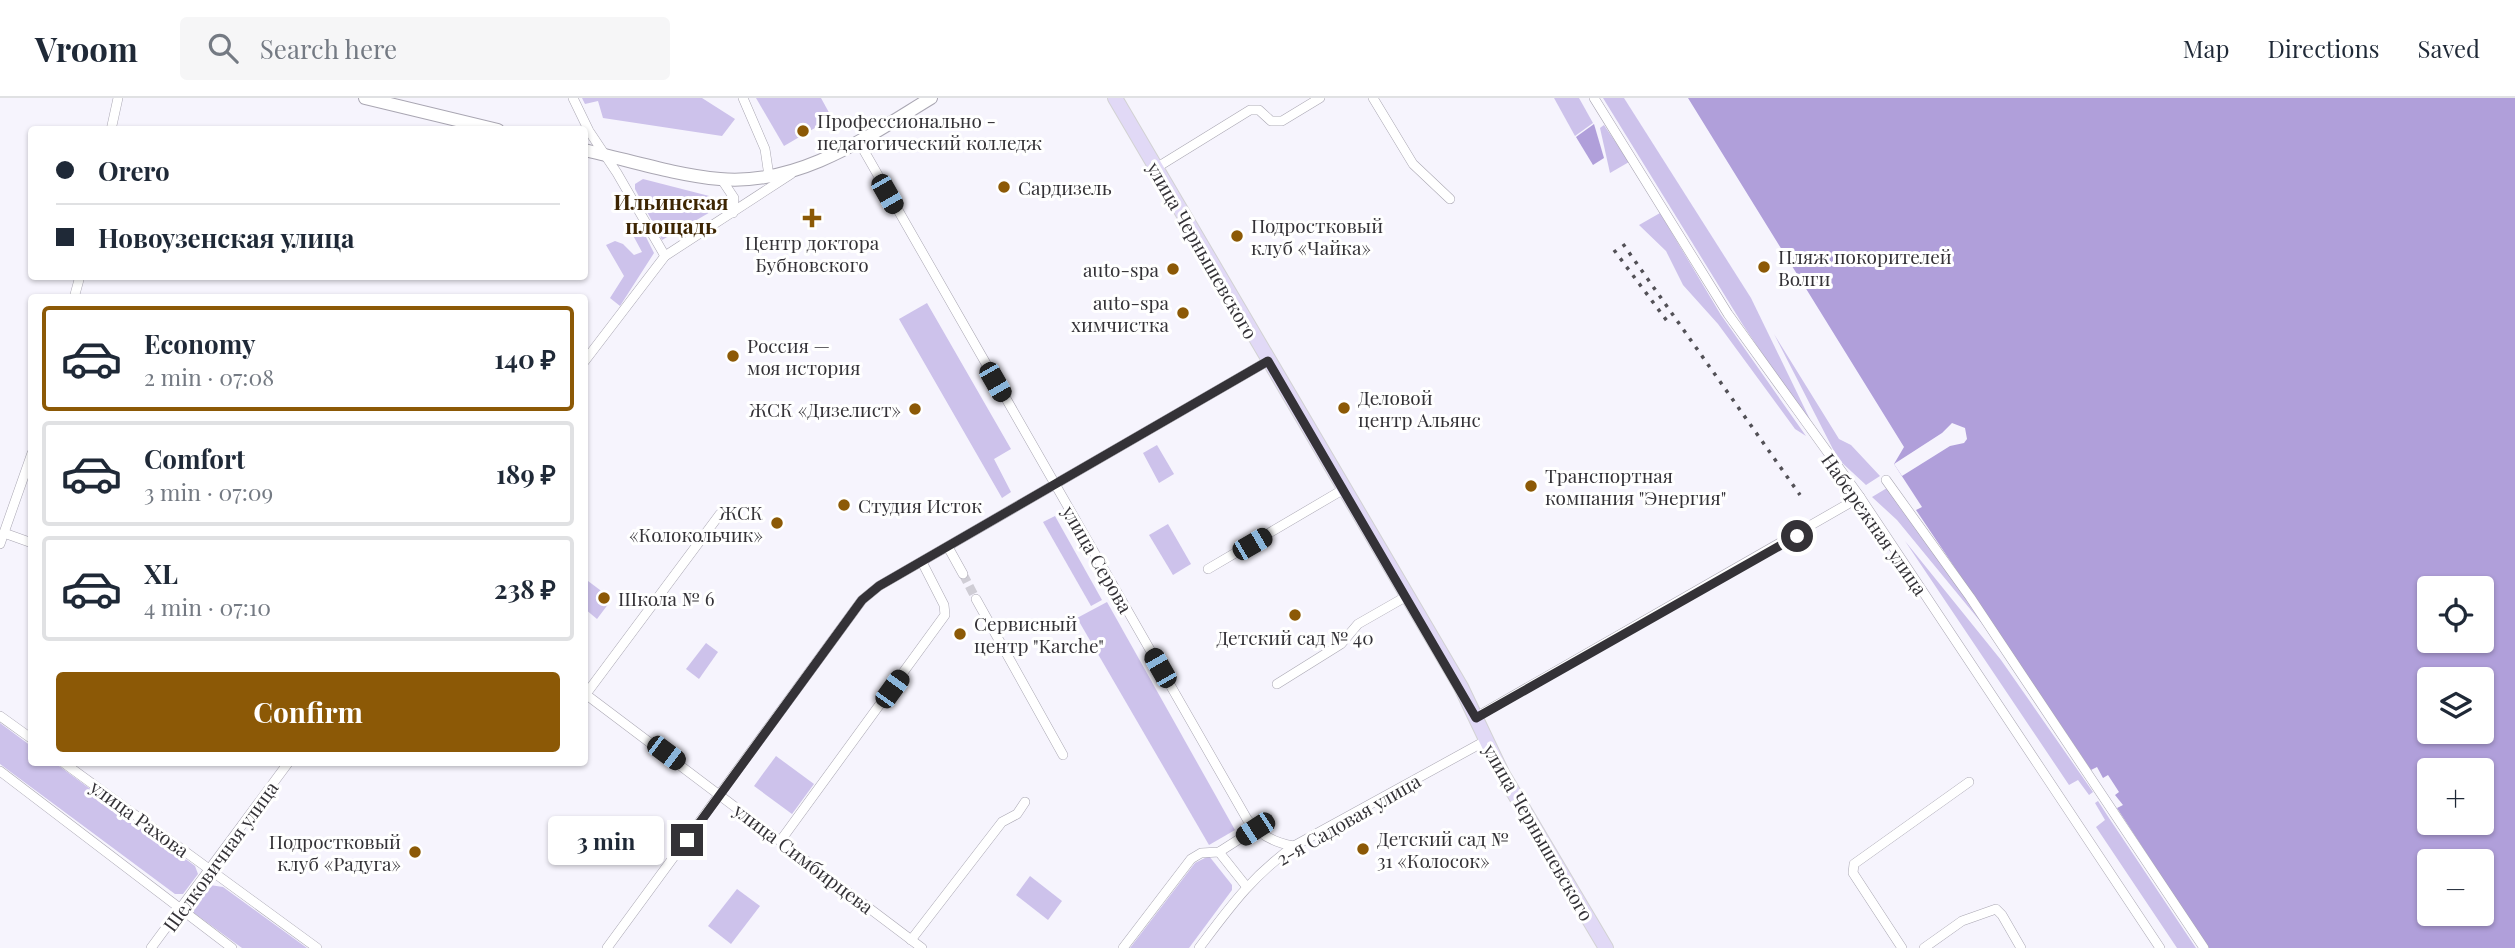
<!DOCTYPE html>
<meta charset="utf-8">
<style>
:root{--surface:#fff;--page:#f6f6f7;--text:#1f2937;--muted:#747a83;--line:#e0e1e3;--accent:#8c5906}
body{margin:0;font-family:"Playfair Display",serif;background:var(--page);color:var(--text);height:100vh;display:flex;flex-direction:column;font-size:26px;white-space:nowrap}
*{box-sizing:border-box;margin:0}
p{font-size:23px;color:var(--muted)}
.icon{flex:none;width:38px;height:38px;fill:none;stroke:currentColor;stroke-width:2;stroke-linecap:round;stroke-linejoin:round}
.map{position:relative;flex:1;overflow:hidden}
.details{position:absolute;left:28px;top:196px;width:560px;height:472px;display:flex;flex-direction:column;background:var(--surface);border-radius:7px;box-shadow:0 2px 5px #0004}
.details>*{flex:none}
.top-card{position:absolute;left:28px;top:28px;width:560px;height:154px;border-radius:7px;box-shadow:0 2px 5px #0004;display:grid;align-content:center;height:154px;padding:0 28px;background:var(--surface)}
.fabs{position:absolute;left:2417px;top:478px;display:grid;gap:14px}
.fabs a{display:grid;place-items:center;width:77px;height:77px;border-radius:7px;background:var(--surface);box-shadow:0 2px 5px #0004;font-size:35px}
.end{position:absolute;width:32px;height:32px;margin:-16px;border:9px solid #343237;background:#fff;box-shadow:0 0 0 4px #fff}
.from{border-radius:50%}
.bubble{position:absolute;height:49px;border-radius:7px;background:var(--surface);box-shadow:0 2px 5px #0004;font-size:23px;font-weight:700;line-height:49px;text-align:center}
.car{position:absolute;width:21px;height:42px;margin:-21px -10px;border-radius:9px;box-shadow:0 0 5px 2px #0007;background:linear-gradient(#222 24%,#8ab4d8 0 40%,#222 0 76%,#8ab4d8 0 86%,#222 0)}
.top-card b{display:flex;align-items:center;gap:24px;height:66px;font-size:26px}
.top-card b+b{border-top:2px solid var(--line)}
.top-card i{width:18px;height:18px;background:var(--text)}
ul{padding:12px 0 0;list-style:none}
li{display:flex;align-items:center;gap:21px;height:105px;margin:0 14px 10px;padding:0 14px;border:4px solid var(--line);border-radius:7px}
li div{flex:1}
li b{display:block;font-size:26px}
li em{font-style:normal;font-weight:700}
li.on{border-color:var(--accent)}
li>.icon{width:63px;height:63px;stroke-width:1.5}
.action{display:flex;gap:14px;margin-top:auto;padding:14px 28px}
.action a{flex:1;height:80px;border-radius:7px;background:var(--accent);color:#fff;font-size:28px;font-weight:700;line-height:80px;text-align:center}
header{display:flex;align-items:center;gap:42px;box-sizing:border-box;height:98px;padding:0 35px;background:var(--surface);border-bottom:2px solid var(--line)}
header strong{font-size:33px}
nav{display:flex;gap:38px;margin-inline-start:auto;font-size:24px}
.search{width:490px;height:63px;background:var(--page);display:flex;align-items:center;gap:18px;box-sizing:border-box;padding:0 24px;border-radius:7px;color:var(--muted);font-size:26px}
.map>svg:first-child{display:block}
.green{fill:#cdc2eb}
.water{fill:#b09fda;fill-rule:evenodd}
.pier{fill:#f6f4fd}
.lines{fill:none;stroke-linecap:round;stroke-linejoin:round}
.street-tunnel{stroke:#cfcdd5;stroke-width:9;stroke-dasharray:9 4.5;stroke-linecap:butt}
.street-casing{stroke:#a9a6b2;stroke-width:10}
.secondary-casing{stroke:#a9a6b2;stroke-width:14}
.primary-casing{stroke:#d2d2d3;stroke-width:16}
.street{stroke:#fff;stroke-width:9}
.secondary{stroke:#fff;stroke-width:12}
.primary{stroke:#e1d9f6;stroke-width:14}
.rail{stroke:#525056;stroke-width:3.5;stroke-dasharray:3.5 7;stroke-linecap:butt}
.route{stroke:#343237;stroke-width:9}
.poi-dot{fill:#8c5906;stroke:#fff;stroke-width:2.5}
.labels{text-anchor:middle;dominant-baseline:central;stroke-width:6;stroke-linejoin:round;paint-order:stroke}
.poi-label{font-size:19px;fill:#343237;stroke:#fff;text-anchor:start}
.street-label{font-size:19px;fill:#343237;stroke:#fff}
.neighbourhood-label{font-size:21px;font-weight:bold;fill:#3d2502;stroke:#fff}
</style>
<header>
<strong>Vroom</strong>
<div class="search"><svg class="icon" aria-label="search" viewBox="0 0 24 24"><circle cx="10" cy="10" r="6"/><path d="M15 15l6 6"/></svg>Search here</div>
<nav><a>Map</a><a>Directions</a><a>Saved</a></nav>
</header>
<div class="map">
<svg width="2515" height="850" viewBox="0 0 2515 850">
<rect width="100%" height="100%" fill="#f6f4fd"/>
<g class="green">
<polygon points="582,0 702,0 735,21 722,38 603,20 598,3 585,6"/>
<polygon points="756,0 821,0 832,20 784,48"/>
<polygon points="1554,0 1579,0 1593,25 1575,38"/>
<polygon points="1603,0 1624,0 1751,200 1820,342 1743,227"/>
<polygon points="1604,27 1629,64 1610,75 1600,30"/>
<polygon points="643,81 717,100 719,109 662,142 635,91 635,86"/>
<polygon points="1660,115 1721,217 1806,338 1795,331 1718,226 1683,187 1666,153 1639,127"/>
<polygon points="634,125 641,129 654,155 620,208 610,200 624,178 606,147 615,143 623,146 634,157 642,154 628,128"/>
<polygon points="927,205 1011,351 994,361 1011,394 1002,400 899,221"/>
<polygon points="1774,236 1839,341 1851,347 1880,378 1866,387 1838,361"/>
<polygon points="1157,347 1174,376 1159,385 1143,355"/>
<polygon points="1887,390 1908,415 1989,534 1897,422 1872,399"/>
<polygon points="1055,418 1102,502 1091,508 1043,424"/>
<polygon points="1168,426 1191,466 1173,477 1149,437"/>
<polygon points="1905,443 2001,562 2093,694 2089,697 2078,682 2069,687"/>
<polygon points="584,480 612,501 597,521 585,511"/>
<polygon points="1107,504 1235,732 1209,747 1077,520"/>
<polygon points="706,545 718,554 699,581 686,571"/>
<polygon points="0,625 31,648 32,665 55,665 195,768 198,776 183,796 175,796 0,666"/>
<polygon points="776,658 814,686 792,716 754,688"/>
<polygon points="2098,703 2109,720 2196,850 2177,850 2096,729 2105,722 2095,705"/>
<polygon points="1209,758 1232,787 1232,792 1189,850 1130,850 1195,765"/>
<polygon points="1030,778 1062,803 1048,822 1016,797"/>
<polygon points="210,787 223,789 307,850 242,850 194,815 194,809"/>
<polygon points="737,791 760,808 731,846 708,828"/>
</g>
<g class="water">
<path d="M 1688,0 L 2515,0 L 2515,850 L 2208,850 L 2117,710 L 2123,707 L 2115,697 L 2119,694 L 2108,677 L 2103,680 L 2097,669 L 2091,672 L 1916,412 L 1922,409 L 1894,366 L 1904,349 ZM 2429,490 L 2482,490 L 2482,542 L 2429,542 ZM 2429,581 L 2482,581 L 2482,634 L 2429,634 ZM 2429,672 L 2482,672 L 2482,724 L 2429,724 ZM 2429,763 L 2482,763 L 2482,816 L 2429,816 Z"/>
<polygon points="1594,26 1604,60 1593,67 1576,39"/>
</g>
<polygon class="pier" points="1952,325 1965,330 1967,341 1964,345 1950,348 1902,378 1894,366 1942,335"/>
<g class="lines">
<polyline class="street-tunnel" points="963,476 976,501"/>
<defs>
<g id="street">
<polyline points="573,0 589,33 617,75 665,158"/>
<polyline points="743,0 765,51 769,78"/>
<polyline points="1373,0 1413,66 1450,101"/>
<polyline points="1594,0 1728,216 1860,399 2160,850"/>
<polyline points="111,32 118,0"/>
<path d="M 859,44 L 1247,721 C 1259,737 1275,745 1294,748"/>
<polyline points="1156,70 1250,12 1259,12 1271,23 1282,23 1320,0"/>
<polyline points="722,82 734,100 733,115"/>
<polyline points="74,200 80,178"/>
<polyline points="584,264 665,158 791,76"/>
<polyline points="1886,382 1970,499 2204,850"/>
<polyline points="4,435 32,445"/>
<polyline points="0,446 32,355"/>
<polyline points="948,449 963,476"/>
<polyline points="1208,471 1344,391"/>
<polyline points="976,501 1063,657"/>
<polyline points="1277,586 1341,546 1358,526 1407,498"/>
<polyline points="584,595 922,850"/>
<polyline points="586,596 720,416"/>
<polyline points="0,618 32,641"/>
<polyline points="1476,619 1860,399"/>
<polyline points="64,665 317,850"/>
<polyline points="0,673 232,850"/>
<polyline points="781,742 945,517 944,507 922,464"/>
<polyline points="1219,754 1246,788"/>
<polyline points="911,842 1002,724 1017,716 1025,704"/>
<polyline points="151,850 288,665"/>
<polyline points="607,850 862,502 879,488 1268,263"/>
<polyline points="1123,850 1191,761 1201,755 1219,754 1255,731"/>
<path d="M 1199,850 C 1230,809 1251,779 1294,748 L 1487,642"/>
<polyline points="1902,850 1853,775 1854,766 1969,684"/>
<polyline points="1924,850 1962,823 1996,811 2002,817 2021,850"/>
</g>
<g id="secondary">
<polyline points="365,0 498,32"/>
<path d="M 584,52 C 629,62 675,77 720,81 C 799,88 867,39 931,0"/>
</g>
<polyline id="primary" points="1115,0 1461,589 1502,675 1606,850"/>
</defs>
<use href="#street" class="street-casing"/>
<use href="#secondary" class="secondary-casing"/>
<use href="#primary" class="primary-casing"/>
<use href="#street" class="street"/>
<use href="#secondary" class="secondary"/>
<use href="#primary" class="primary"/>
<g class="rail">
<polyline points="1623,146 1800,397"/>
<polyline points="1614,152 1667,223"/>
</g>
</g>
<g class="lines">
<polyline class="route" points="687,742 862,502 879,488 1268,263 1476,620 1797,438"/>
</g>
<g class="poi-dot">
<circle cx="803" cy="33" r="7"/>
<circle cx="1004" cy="89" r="7"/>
<path d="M808.5 109.5h7v7h7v7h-7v7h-7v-7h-7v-7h7z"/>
<circle cx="1237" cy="138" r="7"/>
<circle cx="1764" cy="169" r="7"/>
<circle cx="1173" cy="171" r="7"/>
<circle cx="1183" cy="215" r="7"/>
<circle cx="733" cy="258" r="7"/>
<circle cx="1344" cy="310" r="7"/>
<circle cx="915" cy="311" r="7"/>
<circle cx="1531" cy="388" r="7"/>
<circle cx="844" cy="407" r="7"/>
<circle cx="777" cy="425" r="7"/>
<circle cx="604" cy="500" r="7"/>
<circle cx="1295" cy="517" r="7"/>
<circle cx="960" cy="536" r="7"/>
<circle cx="1363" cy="751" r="7"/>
<circle cx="415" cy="754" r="7"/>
</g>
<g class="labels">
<g class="poi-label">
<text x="817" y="22">Профессионально -<tspan x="817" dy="22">педагогический колледж</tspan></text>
<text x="1018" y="89">Сардизель</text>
<text x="1251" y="127">Подростковый<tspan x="1251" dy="22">клуб «Чайка»</tspan></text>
<text x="812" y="144" text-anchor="middle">Центр доктора<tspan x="812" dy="22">Бубновского</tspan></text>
<text x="1778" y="158">Пляж покорителей<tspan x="1778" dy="22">Волги</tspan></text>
<text x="1159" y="171" text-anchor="end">auto-spa</text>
<text x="1169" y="204" text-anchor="end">auto-spa<tspan x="1169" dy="22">химчистка</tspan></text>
<text x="747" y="247">Россия —<tspan x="747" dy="22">моя история</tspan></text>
<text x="1358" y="299">Деловой<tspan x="1358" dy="22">центр Альянс</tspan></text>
<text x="901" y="311" text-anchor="end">ЖСК «Дизелист»</text>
<text x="1545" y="377">Транспортная<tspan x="1545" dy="22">компания "Энергия"</tspan></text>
<text x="858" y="407">Студия Исток</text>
<text x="763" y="414" text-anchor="end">ЖСК<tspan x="763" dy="22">«Колокольчик»</tspan></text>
<text x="618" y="500">Школа № 6</text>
<text x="974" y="525">Сервисный<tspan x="974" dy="22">центр "Karche"</tspan></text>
<text x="1295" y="539" text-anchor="middle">Детский сад № 40</text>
<text x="1377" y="740">Детский сад №<tspan x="1377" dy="22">31 «Колосок»</tspan></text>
<text x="401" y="743" text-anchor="end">Подростковый<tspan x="401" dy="22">клуб «Радуга»</tspan></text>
</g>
<g class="street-label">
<text transform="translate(1203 152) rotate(60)">улица Чернышевского</text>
<text transform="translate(1875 426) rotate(55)">Набережная улица</text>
<text transform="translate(1098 461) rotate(60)">улица Серова</text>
<text transform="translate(140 720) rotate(36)">улица Рахова</text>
<text transform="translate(1348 721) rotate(-30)">2-я Садовая улица</text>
<text transform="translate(1539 734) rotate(60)">улица Чернышевского</text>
<text transform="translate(220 758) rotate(-54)">Шелковичная улица</text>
<text transform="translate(804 760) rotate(37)">улица Симбирцева</text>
</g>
<g class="neighbourhood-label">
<text x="671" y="103">Ильинская<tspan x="671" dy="24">площадь</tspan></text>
</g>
</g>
</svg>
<div class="fabs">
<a><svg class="icon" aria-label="locate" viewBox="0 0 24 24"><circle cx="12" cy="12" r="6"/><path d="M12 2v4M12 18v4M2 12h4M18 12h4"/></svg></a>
<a><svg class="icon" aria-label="layers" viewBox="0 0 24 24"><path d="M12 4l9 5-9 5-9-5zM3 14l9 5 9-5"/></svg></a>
<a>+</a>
<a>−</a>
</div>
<i class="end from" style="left:1797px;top:438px"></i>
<i class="end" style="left:687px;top:742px"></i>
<div class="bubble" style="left:548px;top:718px;width:116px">3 min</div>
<i class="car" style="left:887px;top:96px;rotate:150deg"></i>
<i class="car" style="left:995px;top:284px;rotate:150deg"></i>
<i class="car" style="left:1252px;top:446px;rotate:60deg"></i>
<i class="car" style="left:1160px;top:570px;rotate:330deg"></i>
<i class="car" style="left:892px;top:591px;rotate:36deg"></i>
<i class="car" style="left:666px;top:655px;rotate:127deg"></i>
<i class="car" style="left:1255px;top:731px;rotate:237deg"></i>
<div class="top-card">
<b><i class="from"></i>Orero</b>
<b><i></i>Новоузенская улица</b>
</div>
<section class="details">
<ul>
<li class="on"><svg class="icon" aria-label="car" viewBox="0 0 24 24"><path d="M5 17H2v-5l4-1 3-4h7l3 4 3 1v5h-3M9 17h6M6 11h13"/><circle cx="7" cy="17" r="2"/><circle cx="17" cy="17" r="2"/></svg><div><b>Economy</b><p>2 min · 07:08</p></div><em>140 ₽</em></li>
<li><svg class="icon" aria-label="car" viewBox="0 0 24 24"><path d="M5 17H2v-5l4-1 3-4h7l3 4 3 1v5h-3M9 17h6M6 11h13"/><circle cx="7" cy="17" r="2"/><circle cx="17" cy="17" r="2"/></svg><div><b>Comfort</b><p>3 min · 07:09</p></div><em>189 ₽</em></li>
<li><svg class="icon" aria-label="car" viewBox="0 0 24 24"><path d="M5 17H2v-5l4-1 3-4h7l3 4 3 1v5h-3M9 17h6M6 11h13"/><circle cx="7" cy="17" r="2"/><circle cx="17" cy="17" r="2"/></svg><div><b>XL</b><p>4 min · 07:10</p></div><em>238 ₽</em></li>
</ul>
<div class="action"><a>Confirm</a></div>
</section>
</div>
